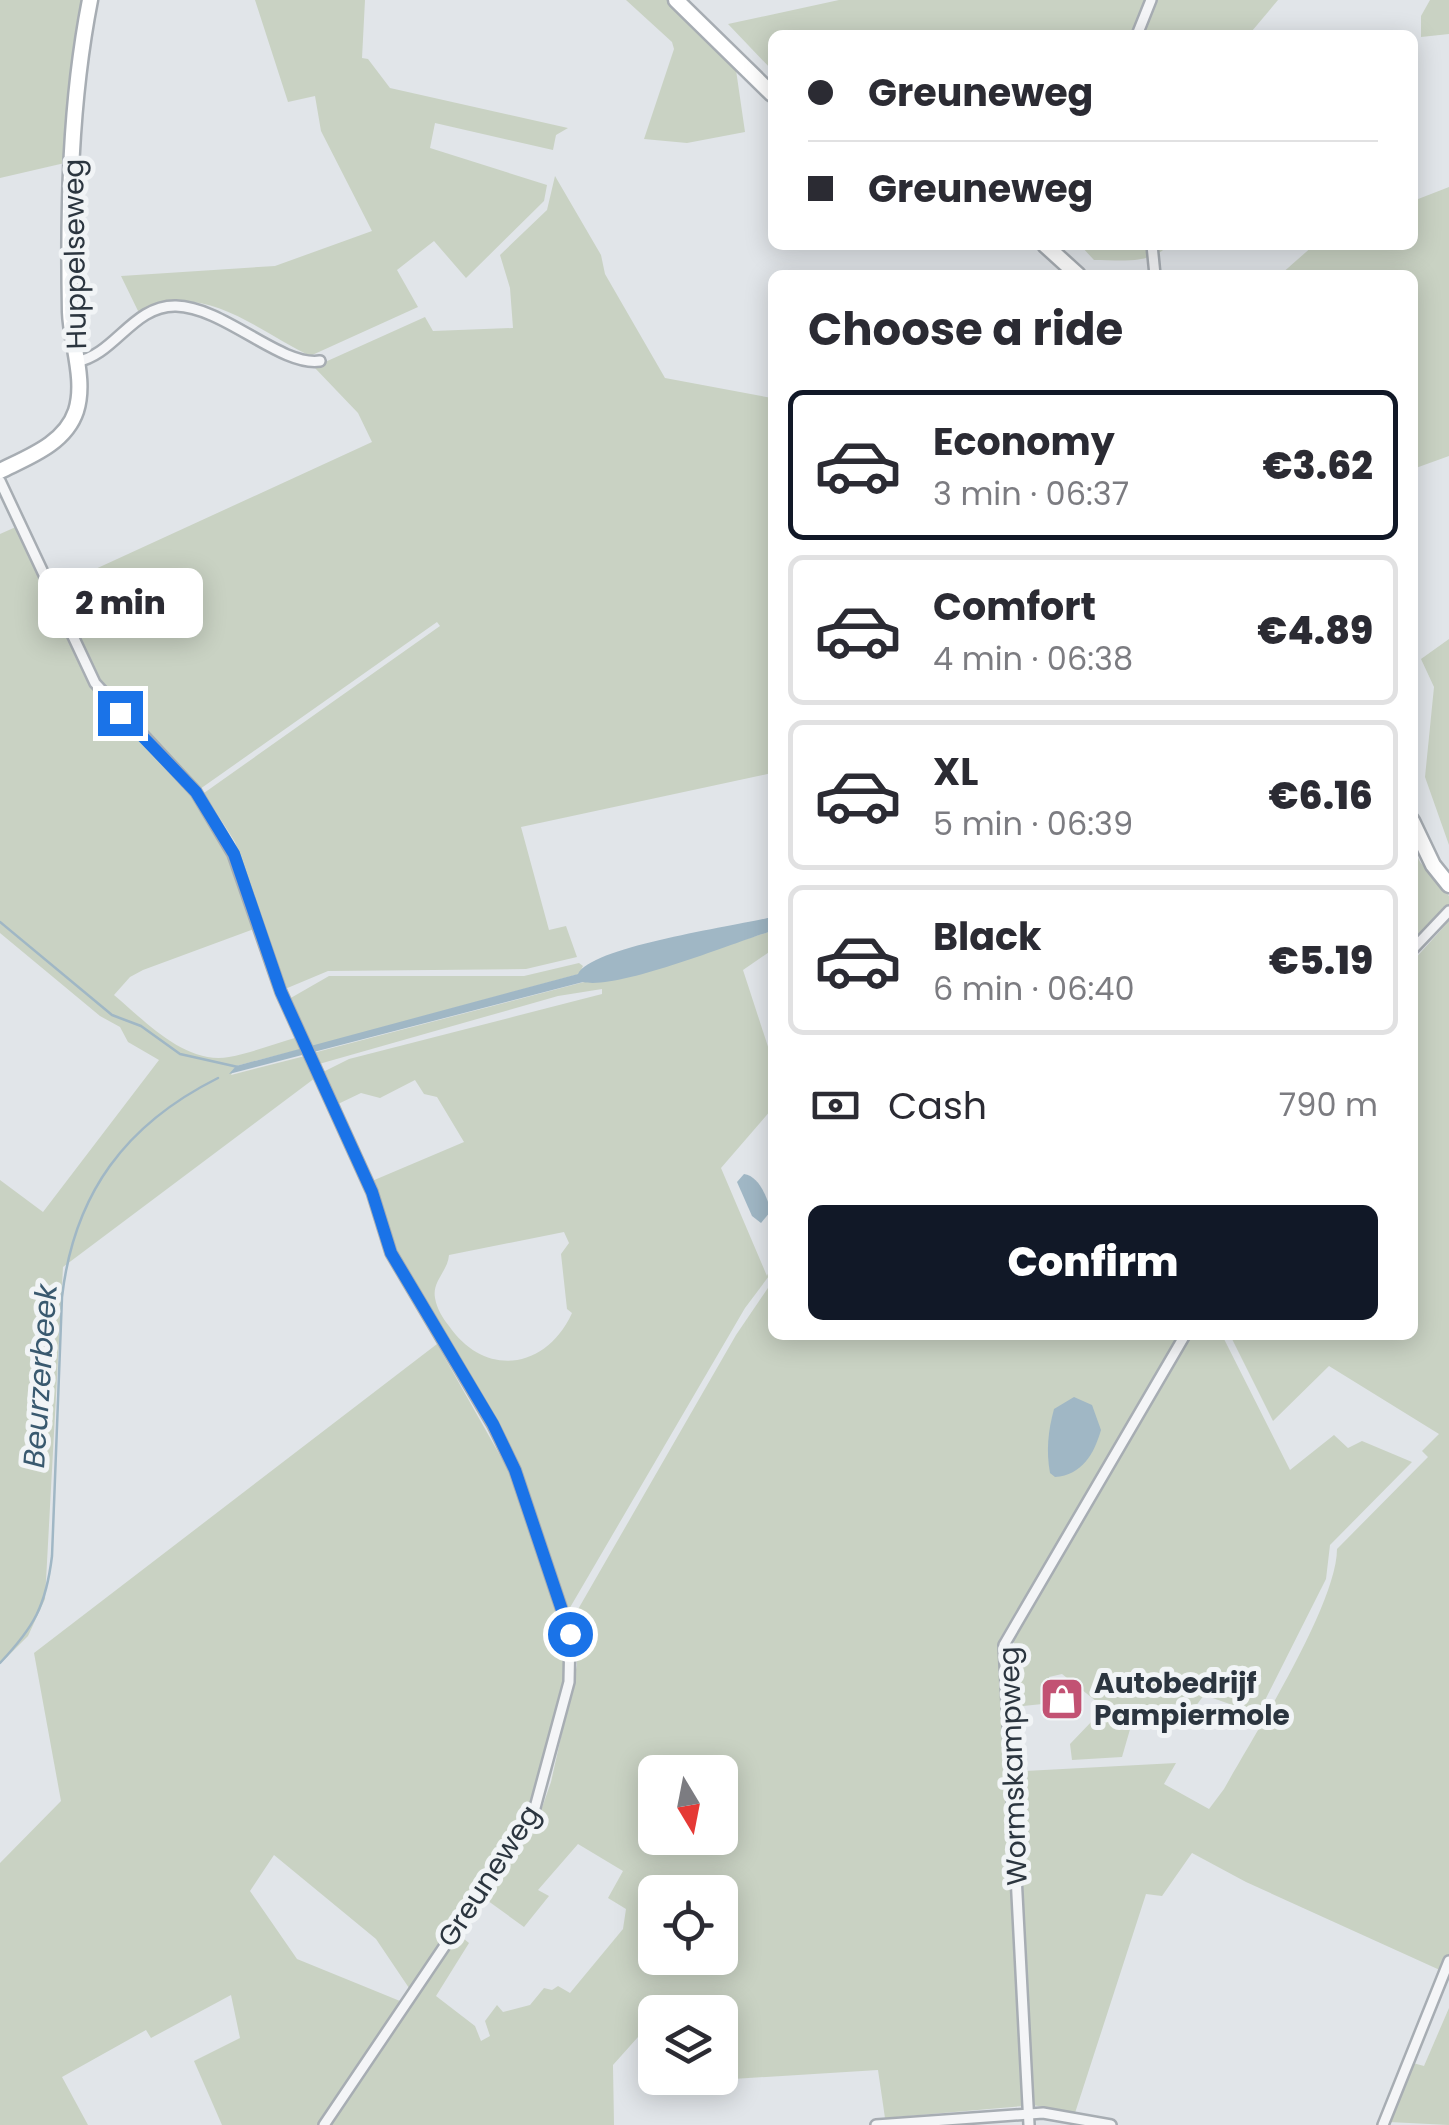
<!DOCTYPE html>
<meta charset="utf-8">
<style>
:root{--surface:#fff;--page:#f2f2f3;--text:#2b2b33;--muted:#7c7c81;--line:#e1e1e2;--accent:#111827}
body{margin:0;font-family:Poppins,sans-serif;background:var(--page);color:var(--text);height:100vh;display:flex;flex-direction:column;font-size:38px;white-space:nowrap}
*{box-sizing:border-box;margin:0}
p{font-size:32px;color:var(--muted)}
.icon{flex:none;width:55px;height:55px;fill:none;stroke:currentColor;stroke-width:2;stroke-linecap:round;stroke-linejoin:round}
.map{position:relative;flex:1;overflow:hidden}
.panel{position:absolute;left:768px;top:270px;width:650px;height:1070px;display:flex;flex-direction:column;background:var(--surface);border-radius:15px;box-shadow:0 5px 25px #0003}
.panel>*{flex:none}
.hud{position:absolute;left:768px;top:30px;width:650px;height:220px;border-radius:15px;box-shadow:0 5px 25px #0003;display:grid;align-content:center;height:220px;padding:0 40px;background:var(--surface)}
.needle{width:65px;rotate:170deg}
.controls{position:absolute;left:638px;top:1755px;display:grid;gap:20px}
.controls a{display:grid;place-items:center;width:100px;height:100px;border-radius:15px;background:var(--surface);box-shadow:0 5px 25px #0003;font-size:50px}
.end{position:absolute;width:45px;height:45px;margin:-22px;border:12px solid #1a73e8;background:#fff;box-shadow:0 0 0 5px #fff}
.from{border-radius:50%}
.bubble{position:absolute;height:70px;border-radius:15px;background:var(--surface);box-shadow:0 5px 25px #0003;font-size:32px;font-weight:800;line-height:70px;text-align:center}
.hud b{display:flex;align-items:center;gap:35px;height:95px;font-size:38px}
.hud b+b{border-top:2px solid var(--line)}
.hud i{width:25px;height:25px;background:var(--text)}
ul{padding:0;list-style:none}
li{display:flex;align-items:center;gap:30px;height:150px;margin:0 20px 15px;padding:0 20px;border:5px solid var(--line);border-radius:15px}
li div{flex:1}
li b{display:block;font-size:38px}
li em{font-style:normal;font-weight:800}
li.active{border-color:var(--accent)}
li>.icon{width:90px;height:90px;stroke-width:1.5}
h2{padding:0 40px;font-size:45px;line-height:120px}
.pay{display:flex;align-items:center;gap:25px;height:110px;padding:0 40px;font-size:38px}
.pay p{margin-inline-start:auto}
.primary-button{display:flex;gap:20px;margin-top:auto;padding:20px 40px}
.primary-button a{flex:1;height:115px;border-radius:15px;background:var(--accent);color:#fff;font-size:40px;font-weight:800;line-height:115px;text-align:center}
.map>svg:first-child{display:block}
.green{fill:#c9d2c3;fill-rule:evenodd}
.water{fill:#a0b7c5}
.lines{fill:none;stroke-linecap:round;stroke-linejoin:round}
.stream{stroke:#a0b7c5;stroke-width:2.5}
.street-casing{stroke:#a7adb3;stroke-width:14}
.secondary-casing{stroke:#a7adb3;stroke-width:19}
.street{stroke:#f4f5f7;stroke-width:9}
.secondary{stroke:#fff;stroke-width:14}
.route{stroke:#1a73e8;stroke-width:12}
.labels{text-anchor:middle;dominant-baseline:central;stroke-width:10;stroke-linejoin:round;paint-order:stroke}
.street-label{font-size:28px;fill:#2b353f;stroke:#f1f4f6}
.poi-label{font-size:28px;font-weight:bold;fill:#2b353f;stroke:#f1f4f6;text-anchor:start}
.water-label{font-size:30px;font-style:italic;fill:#39596f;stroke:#f1f4f6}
</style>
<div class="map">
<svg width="1449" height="2125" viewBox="0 0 1449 2125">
<rect width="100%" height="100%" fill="#e1e5e9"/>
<g class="green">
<polygon points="0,0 87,0 69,162 0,178"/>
<path d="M 255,0 L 365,0 L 362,58 L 368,59 L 390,88 L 568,128 L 556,135 L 553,150 L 435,123 L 430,148 L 547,185 L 544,201 L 466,278 L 434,241 L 397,270 L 418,307 L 310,356 C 256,330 201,278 139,313 L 121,276 L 275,266 L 372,231 L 321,131 L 315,96 L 288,102 Z"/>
<polygon points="626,0 669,0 736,70 745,132 687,143 644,139 674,49 672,42"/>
<polygon points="839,0 1278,0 1252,31 1256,35 772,35 772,70 728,24"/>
<polygon points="1430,0 1449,0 1449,34 1421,37 1421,16"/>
<polygon points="555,176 601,255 605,274 665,378 772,398 772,773 521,827 549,930 566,926 577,957 526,969 328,971 285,989 235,842 204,793 440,626 437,622 200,789 99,680 54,588 372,442 358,413 314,367 425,317 433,331 513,328 510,288 500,255 547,210"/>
<polygon points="1449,187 1449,456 1413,469 1412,275 1280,275 1314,245 1412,245 1413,201"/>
<path d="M 1080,245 L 1169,245 C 1150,265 1120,260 1094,260 Z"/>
<path d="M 18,526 L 92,682 L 214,815 L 257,928 L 143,970 L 130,977 L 114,995 C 144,1020 185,1065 229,1057 C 252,1053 276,1043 298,1037 L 302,1049 L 236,1066 L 231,1075 L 305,1056 L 315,1078 L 63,1267 L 45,1599 L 28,1636 L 0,1664 L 0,1180 L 43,1212 L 159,1060 L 128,1042 L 120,1027 L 100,1016 L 0,933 L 0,534 Z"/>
<polygon points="1449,639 1449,845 1425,777 1434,687 1421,659"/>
<polygon points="1412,845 1420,862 1449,896 1449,905 1412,947"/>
<path d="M 1449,921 L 1449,1955 L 1442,1971 L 1246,1882 L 1192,1853 L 1162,1896 L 1146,1894 L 1075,2113 L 1033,2105 L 1017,1778 L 1025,1771 L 1176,1763 L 1164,1784 L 1209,1809 L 1224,1789 C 1254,1735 1337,1604 1337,1549 L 1428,1457 L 1422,1451 L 1439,1434 L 1329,1366 L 1273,1421 L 1230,1335 L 1412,1335 L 1413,961 Z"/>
<path d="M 772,931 L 772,950 L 743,970 L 772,1059 L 772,1109 L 721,1168 L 767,1276 L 772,1263 L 772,1272 L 745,1308 L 568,1611 L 516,1461 L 404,1269 L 372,1181 L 464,1142 L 437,1097 L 424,1094 L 415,1080 L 380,1098 L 361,1093 L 338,1104 L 323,1072 L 349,1059 L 602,994 L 602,989 L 558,996 L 319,1064 L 313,1053 L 584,982 L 602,982 L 626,976 ZM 564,1232 L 569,1243 L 561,1254 L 567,1309 L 572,1313 C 546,1370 485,1378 449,1326 C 442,1317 437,1309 435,1298 C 432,1281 448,1271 449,1255 Z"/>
<polygon points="579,963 583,966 579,974 310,1047 289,999 329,976 524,976"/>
<path d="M 772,1282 L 772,1335 L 1179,1335 L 1134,1419 L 999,1640 L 1023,2106 L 885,2118 L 878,2070 L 717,2080 L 706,2087 L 697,2084 L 700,2078 L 720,2078 L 720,2012 L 689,1999 L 672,2000 L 660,2012 L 655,2012 L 655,2018 L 613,2065 L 614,2125 L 328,2125 L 458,1934 L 469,1943 L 436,1996 L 475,2026 L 481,2041 L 490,2036 L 485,2021 L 497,2005 L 503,2012 L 530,2005 L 544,1988 L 552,1990 L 558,1986 L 570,1993 L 623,1929 L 626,1909 L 608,1898 L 623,1871 L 578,1844 L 538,1890 L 549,1896 L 524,1927 L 484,1898 L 538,1819 L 551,1782 L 577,1665 L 573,1618 L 736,1335 ZM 655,1772 L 720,1772 L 720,1838 L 655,1838 ZM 655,1892 L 720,1892 L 720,1958 L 655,1958 Z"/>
<polygon points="1191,1335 1222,1335 1290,1470 1334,1435 1348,1448 1362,1441 1412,1462 1330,1545 1326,1579 1258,1714 1204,1695 1184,1722 1133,1719 1122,1757 1072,1760 1070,1744 1093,1720 1096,1701 1062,1674 1049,1677 1052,1703 1014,1707 1014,1638"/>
<polygon points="437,1344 510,1473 567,1639 569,1662 542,1785 523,1828 409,1988 376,1939 274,1855 250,1891 297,1959 400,2001 318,2125 222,2125 194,2061 240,2038 231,1995 151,2038 146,2030 62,2077 88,2125 0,2125 0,1863 61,1801 34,1653"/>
<polygon points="1449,2008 1449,2125 1389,2122 1413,2063 1424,2066"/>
</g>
<g class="water">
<path d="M 772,917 L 772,931 C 732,943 619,990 583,982 L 229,1074 L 236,1066 L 578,974 C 592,946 737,926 772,917 Z"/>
<path d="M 744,1174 C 759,1176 767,1197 771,1211 L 761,1223 L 752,1216 L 737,1182 Z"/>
<path d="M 1074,1397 L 1092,1405 L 1101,1430 C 1094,1454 1082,1475 1055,1477 L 1050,1473 C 1046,1451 1048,1431 1054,1409 Z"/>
</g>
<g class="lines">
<g class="stream">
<polyline points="0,922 112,1015 141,1026 180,1054 238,1067"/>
<path d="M 0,1663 C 34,1627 46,1606 52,1556 L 62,1297 C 74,1193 126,1124 218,1078"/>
</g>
<defs>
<g id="street">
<polyline points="1137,35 1151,0"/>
<polyline points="1152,245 1155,275"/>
<path d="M 76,362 C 115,355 133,305 176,306 C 224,307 281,367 320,361"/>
<polyline points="0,481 95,683 196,792 233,854 281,992 372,1192 391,1253 493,1425 515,1470 570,1634 569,1682 533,1815 324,2125"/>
<polyline points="1412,950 1449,911"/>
<polyline points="876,2125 1043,2113 1111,2125"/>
<polyline points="1029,2125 1004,1645 1185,1335"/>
<polyline points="1383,2125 1449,1961"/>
</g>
<g id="secondary">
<polyline points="676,0 772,94"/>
<polyline points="1045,245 1078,275"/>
<path d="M 0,471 C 28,457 65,444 76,411 C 86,380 71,343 70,312 C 68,208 70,102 90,0"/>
<polyline points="1412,821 1433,865 1449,885"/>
</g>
</defs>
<use href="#street" class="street-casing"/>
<use href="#secondary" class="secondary-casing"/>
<use href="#street" class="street"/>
<use href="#secondary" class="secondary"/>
</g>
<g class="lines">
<polyline class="route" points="120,713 196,792 234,854 281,992 372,1192 391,1253 493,1424 515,1470 570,1634"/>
</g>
<defs>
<symbol id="shop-square" viewBox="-11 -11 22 22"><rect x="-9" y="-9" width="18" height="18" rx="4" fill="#c25273" stroke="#f1f4f6"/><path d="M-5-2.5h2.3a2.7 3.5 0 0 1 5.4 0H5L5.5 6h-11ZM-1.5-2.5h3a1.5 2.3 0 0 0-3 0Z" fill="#fff"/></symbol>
</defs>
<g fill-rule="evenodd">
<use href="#shop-square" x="1037" y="1674" width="50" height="50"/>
</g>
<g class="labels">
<g class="street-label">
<text transform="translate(75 254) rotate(-91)">Huppelseweg</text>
<text transform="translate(1013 1766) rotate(-92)">Wormskampweg</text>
<text transform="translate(489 1876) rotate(-57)">Greuneweg</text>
</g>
<g class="poi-label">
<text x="1094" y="1683">Autobedrijf<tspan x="1094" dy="32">Pampiermole</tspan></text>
</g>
<g class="water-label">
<text transform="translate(40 1376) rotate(-86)">Beurzerbeek</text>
</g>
</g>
</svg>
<div class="controls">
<a><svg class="needle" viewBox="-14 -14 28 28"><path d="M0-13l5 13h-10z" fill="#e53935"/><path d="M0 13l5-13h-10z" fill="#7c7c81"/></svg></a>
<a><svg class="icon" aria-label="locate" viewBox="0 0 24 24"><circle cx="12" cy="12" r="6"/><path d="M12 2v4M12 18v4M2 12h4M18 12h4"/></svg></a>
<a><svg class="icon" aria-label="layers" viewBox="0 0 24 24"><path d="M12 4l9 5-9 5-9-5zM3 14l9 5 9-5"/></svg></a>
</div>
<i class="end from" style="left:570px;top:1634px"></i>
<i class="end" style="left:120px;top:713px"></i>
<div class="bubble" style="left:38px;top:568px;width:165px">2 min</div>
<div class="hud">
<b><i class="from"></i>Greuneweg</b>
<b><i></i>Greuneweg</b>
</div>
<section class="panel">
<h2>Choose a ride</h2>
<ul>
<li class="active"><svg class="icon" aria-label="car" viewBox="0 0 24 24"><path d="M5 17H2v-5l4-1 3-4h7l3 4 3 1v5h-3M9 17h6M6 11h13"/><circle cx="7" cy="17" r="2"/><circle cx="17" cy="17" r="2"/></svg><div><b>Economy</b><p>3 min · 06:37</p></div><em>€3.62</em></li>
<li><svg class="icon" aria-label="car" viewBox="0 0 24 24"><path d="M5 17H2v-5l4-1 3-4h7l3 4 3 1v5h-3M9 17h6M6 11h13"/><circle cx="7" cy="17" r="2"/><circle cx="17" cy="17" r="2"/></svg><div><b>Comfort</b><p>4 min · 06:38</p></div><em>€4.89</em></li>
<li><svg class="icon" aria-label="car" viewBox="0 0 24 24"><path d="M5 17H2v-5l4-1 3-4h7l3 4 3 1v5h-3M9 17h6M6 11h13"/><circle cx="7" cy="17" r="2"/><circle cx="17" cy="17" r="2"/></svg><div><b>XL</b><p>5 min · 06:39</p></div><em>€6.16</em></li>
<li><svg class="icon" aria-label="car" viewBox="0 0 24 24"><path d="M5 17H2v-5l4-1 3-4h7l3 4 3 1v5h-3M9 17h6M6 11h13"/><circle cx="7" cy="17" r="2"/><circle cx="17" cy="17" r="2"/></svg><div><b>Black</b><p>6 min · 06:40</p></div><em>€5.19</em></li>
</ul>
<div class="pay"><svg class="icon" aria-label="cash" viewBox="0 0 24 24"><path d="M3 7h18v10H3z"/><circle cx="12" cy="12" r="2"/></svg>Cash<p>790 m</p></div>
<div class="primary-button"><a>Confirm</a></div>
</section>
</div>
